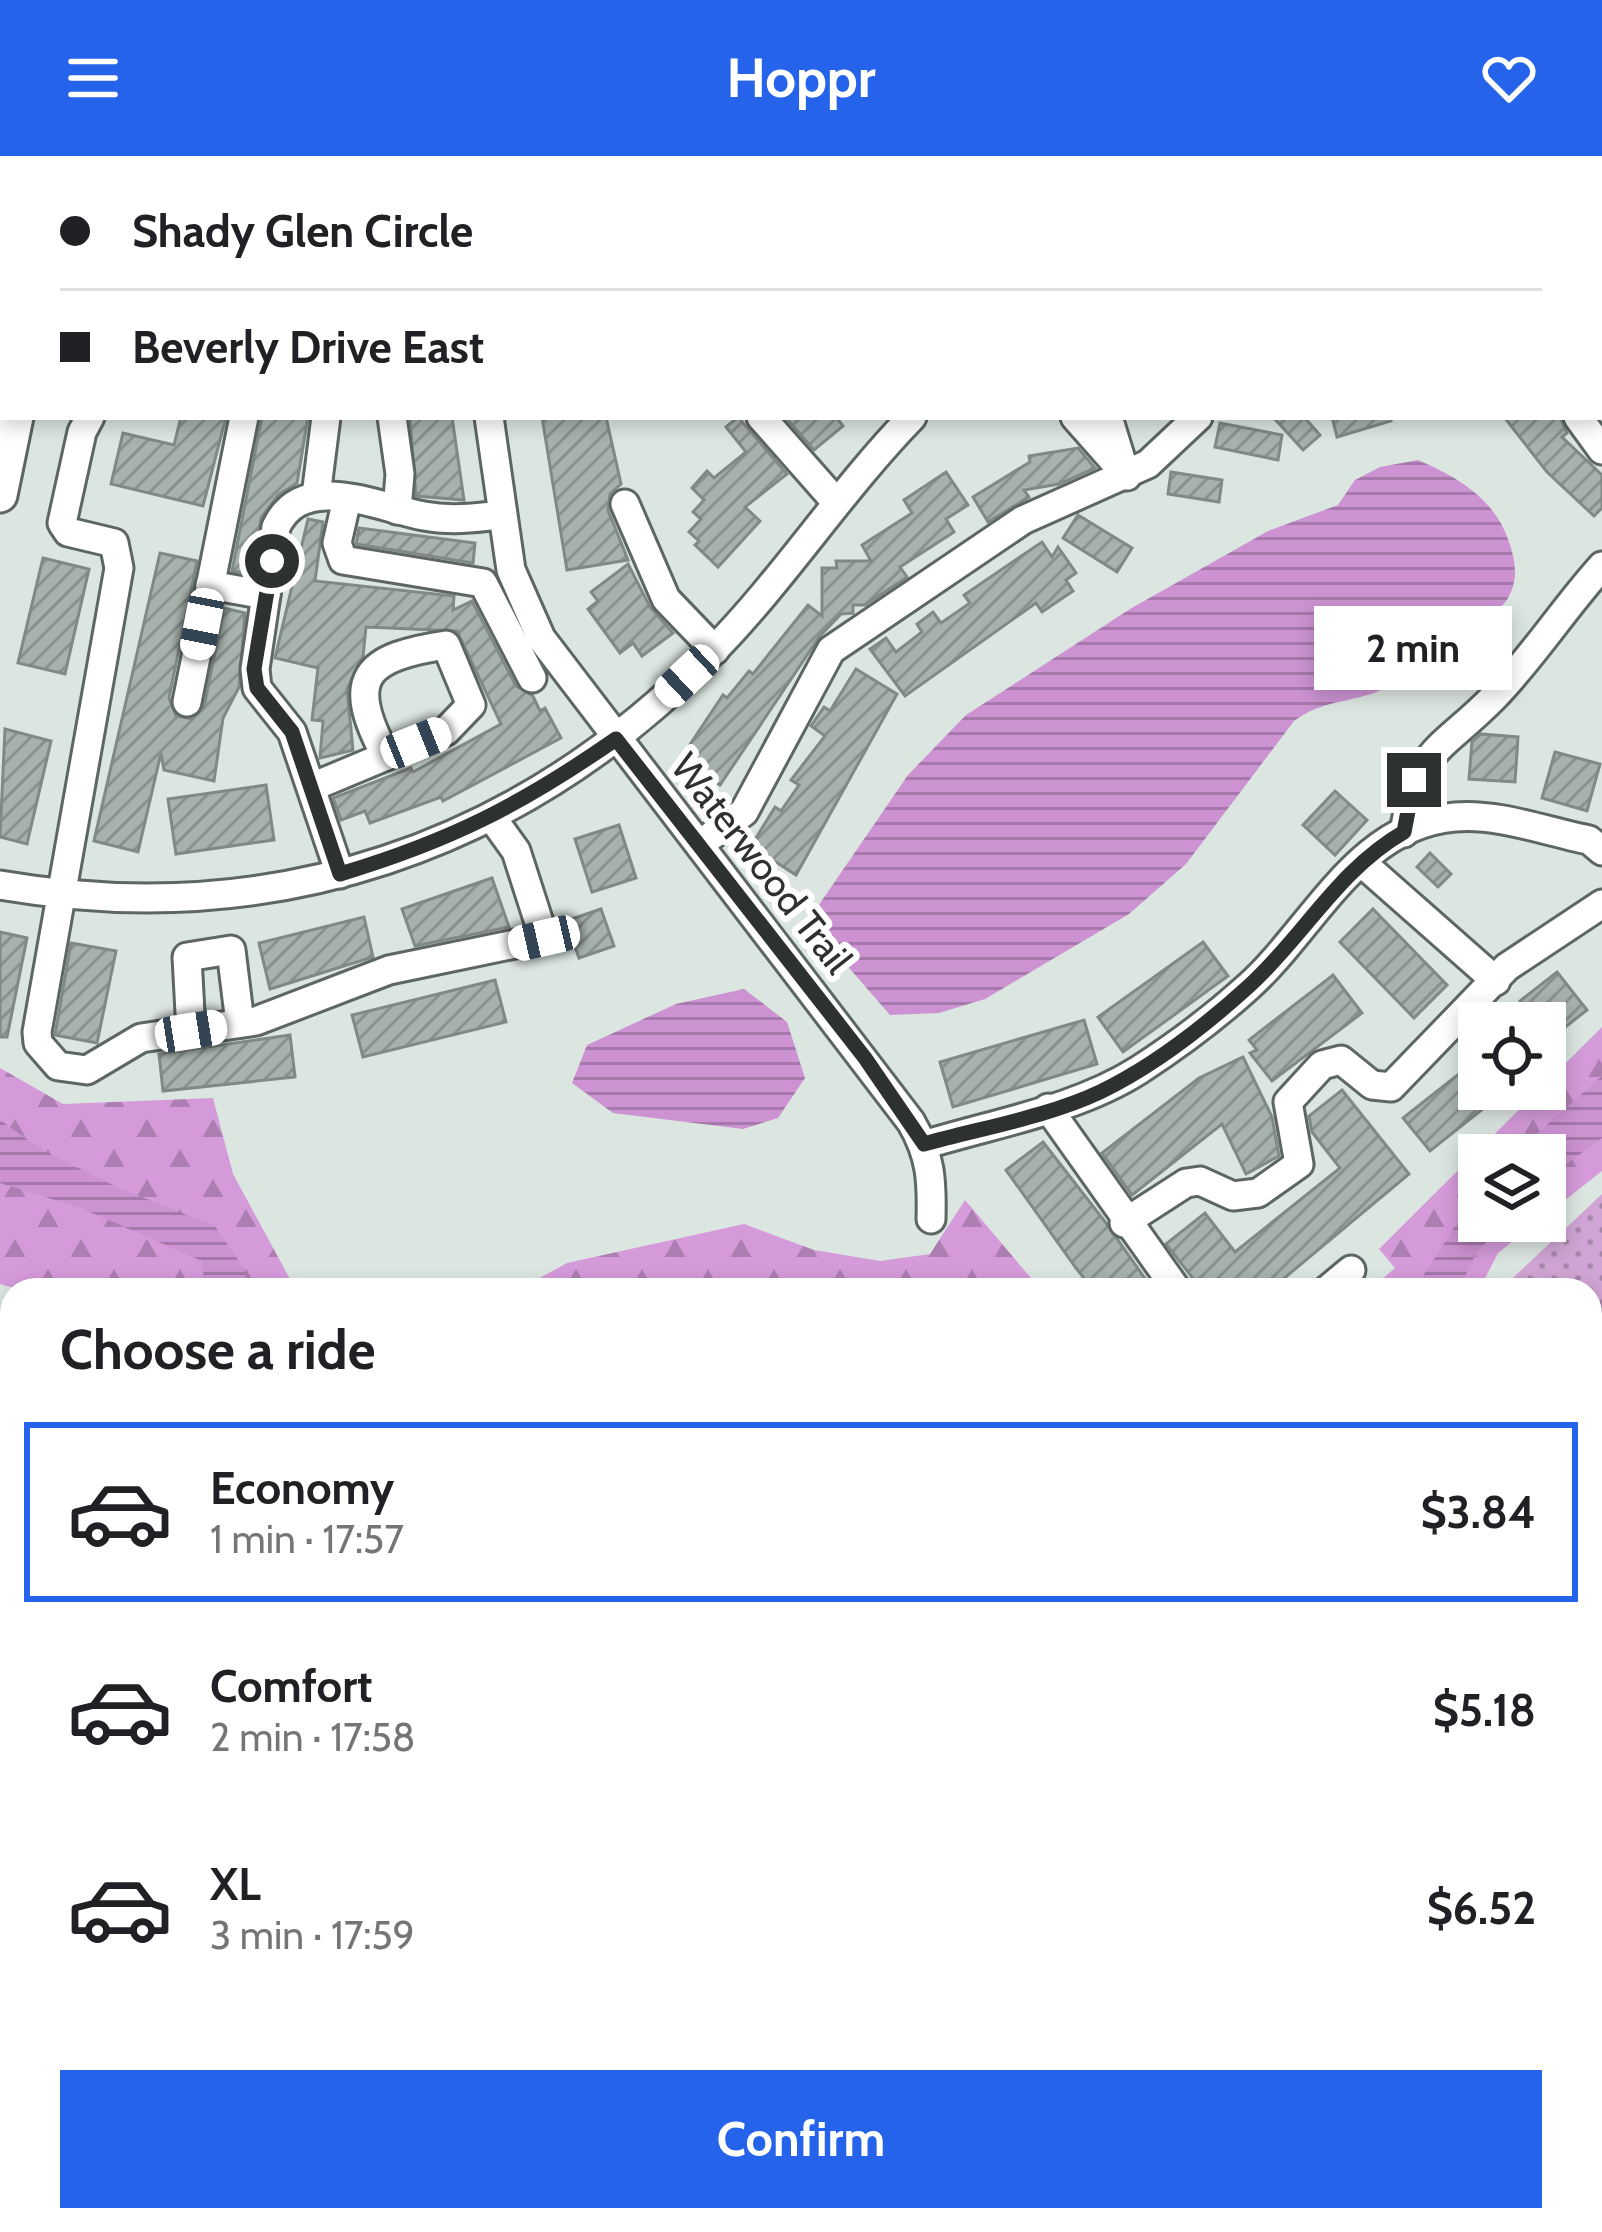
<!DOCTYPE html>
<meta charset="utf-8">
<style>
:root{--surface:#fff;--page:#f2f2f2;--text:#202124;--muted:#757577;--line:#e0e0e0;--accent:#2563eb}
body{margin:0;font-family:Cabin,sans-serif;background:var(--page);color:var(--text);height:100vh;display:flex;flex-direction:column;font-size:45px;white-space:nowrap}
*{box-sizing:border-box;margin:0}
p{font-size:39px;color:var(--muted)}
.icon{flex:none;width:66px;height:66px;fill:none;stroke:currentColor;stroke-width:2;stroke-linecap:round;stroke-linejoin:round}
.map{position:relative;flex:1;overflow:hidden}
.panel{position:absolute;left:0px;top:1122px;width:1602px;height:954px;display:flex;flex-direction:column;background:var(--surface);border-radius:36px 36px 0 0;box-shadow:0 6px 18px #0003}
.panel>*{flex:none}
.guide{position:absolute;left:0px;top:0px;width:1602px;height:264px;box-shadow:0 6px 18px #0003;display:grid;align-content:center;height:264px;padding:0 60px;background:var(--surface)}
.controls{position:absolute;left:1458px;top:846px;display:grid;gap:24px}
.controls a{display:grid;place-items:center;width:108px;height:108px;border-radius:0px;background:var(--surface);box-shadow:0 6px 18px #0003;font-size:60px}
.end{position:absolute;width:54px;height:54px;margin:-27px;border:15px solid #2d312f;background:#fff;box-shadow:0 0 0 6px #fff}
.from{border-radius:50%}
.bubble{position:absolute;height:84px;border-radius:0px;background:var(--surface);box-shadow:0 6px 18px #0003;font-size:39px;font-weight:700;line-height:84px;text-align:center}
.car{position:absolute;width:36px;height:72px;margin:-36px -18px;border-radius:15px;box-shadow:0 0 9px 3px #0007;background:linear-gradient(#fff 24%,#345 0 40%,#fff 0 76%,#345 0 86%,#fff 0)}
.guide b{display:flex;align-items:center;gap:42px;height:114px;font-size:45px}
.guide b+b{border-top:3px solid var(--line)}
.guide i{width:30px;height:30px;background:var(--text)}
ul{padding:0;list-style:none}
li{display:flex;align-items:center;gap:36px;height:180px;margin:0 24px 18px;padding:0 36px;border:6px solid transparent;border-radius:0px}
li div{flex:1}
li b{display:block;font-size:45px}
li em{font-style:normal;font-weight:700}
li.active{border-color:var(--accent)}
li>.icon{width:108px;height:108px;stroke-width:1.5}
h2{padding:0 60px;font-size:54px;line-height:144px}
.button{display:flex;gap:24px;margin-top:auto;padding:24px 60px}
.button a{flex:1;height:138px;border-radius:0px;background:var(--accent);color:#fff;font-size:48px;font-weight:700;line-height:138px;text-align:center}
header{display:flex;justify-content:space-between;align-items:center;height:156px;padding:0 60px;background:var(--accent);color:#fff;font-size:54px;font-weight:700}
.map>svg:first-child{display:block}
.grass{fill:url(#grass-dots)}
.forest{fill:url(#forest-firs)}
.water{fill:url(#water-rules)}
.building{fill:url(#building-hatch);stroke:#808984;stroke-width:3}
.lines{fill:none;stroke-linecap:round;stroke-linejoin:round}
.minor-casing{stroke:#5d6660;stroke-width:33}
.major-casing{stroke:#5d6660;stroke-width:39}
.highway-casing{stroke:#5d6660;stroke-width:45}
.path{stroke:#7e8581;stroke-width:3;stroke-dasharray:6 9;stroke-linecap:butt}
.minor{stroke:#fff;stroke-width:27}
.major{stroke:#fff;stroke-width:33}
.highway{stroke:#fff;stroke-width:39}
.route{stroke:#2d312f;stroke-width:15}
.labels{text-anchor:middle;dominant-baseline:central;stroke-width:12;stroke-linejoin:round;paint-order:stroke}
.street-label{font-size:39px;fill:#2d312f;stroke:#fff}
</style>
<header><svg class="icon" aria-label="menu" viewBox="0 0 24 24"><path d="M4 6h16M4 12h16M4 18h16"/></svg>Hoppr<svg class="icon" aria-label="heart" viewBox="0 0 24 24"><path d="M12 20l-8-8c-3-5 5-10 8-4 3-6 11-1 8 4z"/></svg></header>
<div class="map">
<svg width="1602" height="2076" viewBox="0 0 1602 2076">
<defs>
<pattern id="grass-dots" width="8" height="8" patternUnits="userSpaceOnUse" patternTransform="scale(3)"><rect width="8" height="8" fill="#d0a4d4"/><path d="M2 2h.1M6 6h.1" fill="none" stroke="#a986ac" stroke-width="1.8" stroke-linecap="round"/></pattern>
<pattern id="forest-firs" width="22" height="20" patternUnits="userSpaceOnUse" patternTransform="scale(3)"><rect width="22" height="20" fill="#d59ada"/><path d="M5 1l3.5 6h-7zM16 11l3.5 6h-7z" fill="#ad7eb1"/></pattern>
<pattern id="water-rules" width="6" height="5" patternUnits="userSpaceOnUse" patternTransform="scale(3)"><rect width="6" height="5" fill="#cc92d2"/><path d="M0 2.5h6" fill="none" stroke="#a678ab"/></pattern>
<pattern id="building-hatch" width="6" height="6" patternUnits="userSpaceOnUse" patternTransform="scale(3)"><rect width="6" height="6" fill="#a8b2ac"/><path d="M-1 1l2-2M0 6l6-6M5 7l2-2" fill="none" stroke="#89918c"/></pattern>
</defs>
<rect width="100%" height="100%" fill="#dce6e0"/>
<polygon class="grass" points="1602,1038 1602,1901 1590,1901 1590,1134 1500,1134"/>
<g class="forest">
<polygon points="1602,871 1602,1015 1545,1060 1545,999 1479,999 1479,1065 1538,1065 1498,1097 1479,1134 1369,1134 1395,1112 1379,1093"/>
<polygon points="0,912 63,948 213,942 233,1018 296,1134 20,1134 0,1128"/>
<polygon points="965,1044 1041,1134 518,1134 567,1107 744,1068 814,1094 880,1105 930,1098"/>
</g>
<g class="water">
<path d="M 1418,304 C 1459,322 1496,343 1510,389 C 1516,408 1518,424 1508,442 C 1495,465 1397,531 1371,538 C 1342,547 1320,546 1294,565 L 1186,708 L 1129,758 L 985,843 L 939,857 L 890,859 L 823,782 L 814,756 L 908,619 L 966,559 L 1130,453 L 1268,375 L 1338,349 L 1355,324 L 1380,311 Z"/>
<polygon points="744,833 787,866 805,922 778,962 743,973 613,957 572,927 587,889 676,848"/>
<polygon points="1602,920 1602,982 1545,1024 1545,999 1513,999"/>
<polygon points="0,964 42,994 119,1032 215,1070 245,1114 247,1134 205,1134 202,1105 81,1052 0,1027"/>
<polygon points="1479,1033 1479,1065 1506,1065 1477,1096 1458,1134 1414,1134"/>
<polygon points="1590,1922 1602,1923 1602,2042 1590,2044"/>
</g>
<g class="building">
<polygon points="181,261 226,261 203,350 111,328 123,277 174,289"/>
<polygon points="262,261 308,261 297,327 278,339 261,362 251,418 232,415"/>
<polygon points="410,261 452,261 464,344 416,340"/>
<polygon points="542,261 606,261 621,328 610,338 608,354 628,404 567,414"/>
<polygon points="738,261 787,318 745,351 760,365 718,411 695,389 699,385 689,376 701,363 693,356 704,344 692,332 707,315 714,322 746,296 726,271"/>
<polygon points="785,261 836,261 843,270 814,294"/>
<polygon points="1273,261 1304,261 1320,279 1303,294"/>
<polygon points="1332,261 1391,261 1391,265 1337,281"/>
<polygon points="1504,261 1560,261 1567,277 1562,281 1602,319 1602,352 1594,360 1547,316"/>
<polygon points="1220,267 1282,279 1278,304 1215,291"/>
<polygon points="1078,292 1095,312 1059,328 1024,334 1029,341 988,366 973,341 1030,306 1029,300"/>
<polygon points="946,316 968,349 946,363 954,376 900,411 907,421 865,449 853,449 853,457 841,458 820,480 720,629 683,599 723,539 727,542 749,515 753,518 808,449 822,460 822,412 837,412 836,405 871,405 862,389 912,357 904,344"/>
<polygon points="1171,316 1222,324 1219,346 1168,338"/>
<polygon points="1078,359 1132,392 1117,416 1063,382"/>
<polygon points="308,363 323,366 315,425 454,440 453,454 472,445 516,530 533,540 540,555 545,552 561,582 443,645 441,641 370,667 365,655 341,664 333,642 411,612 413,616 501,568 457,475 366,471 363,501 347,533 353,594 320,602 323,565 312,564 318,512 275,502"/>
<polygon points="359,372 475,387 473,407 356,388"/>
<polygon points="1042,386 1052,401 1058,391 1076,417 1066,424 1073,435 1042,456 1036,447 905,540 870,493 886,482 896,496 922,476 917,468 933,456 941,467 970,447 964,439"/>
<polygon points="160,397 197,405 169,542 176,560 192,563 204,551 224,452 245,457 239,531 223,562 214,625 164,614 161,597 138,696 94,685"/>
<polygon points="43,402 89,413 65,518 18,507"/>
<polygon points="628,408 650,451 673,477 642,500 633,487 620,497 588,453 598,445 591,436"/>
<polygon points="856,513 897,538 796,719 751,690 775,651 781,655 799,629 791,624 825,580 811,570 824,551 830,555"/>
<polygon points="5,573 51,585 27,688 0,681"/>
<polygon points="1481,578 1518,581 1515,626 1469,623 1472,586"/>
<polygon points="1555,596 1600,608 1587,655 1542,642"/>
<polygon points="266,629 274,684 176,698 168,643"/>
<polygon points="1335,635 1367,664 1335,699 1303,669"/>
<polygon points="619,669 636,722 592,736 575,683"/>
<polygon points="1430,697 1451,718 1438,731 1417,711"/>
<polygon points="492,722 509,771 415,790 402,753"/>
<polygon points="601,753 614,790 579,802 566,765"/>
<polygon points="1373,753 1447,829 1414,862 1340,786"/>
<polygon points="364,761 373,801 270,833 259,787"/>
<polygon points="0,776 27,782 7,881 0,881"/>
<polygon points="1203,786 1228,820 1123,896 1098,861"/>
<polygon points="71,787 116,795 97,887 55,879"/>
<polygon points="1557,816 1587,854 1545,887 1545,867 1537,867 1520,845"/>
<polygon points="1333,819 1362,857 1272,925 1250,897 1257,894 1249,884"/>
<polygon points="495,824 506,866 363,901 352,859"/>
<polygon points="1084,864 1097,908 953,951 940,906"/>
<polygon points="290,879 295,921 163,935 159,898"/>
<polygon points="1243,901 1272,961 1279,1000 1246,1018 1222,968 1132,1039 1102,997 1199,922"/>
<polygon points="1479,902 1479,933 1508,933 1430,995 1403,962"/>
<polygon points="1342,934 1409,1018 1270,1134 1202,1134 1166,1088 1205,1057 1235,1096 1340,1012 1312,976 1309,960"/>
<polygon points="1043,986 1106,1067 1153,1134 1093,1134 1076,1112 1006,1014"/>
</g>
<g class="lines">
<defs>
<g id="minor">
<polyline points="404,0 406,3"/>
<polyline points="515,0 517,3"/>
<polyline points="694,0 695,3"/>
<polyline points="1121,0 1122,3"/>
<polyline points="1341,0 1341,3"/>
<polyline points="191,3 191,0"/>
<polyline points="1599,47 1602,46"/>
<polyline points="90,261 82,276 62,367 68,376 114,387 119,412 37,876 38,887 58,910 87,914 141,882 256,865 389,814 544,782 516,695 493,663"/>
<polyline points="392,261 400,318 397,354"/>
<path d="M 489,261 L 511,414 L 541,482 L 911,966 C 931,1000 932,1025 931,1063"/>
<polyline points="761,261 836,346"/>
<polyline points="1075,261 1127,320"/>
<polyline points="1108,261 1123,310"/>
<polyline points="1578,261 1602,294"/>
<polyline points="316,340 326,261"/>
<polyline points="347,343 337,387 343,404 483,427 532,522"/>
<polyline points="625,348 666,443 715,494"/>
<polyline points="210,429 266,439"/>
<path d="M 446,489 L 471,549 L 446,575 L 386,600 C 343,521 366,501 446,489 Z"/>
<polyline points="187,546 244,261"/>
<polyline points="312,631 386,600"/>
<path d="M 1404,677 C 1418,590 1439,597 1494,541 C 1533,501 1564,452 1602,410"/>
<polyline points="700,688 744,656 831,494 1023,364 1148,308 1198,261"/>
<polyline points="1361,706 1496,825"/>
<path d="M 340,718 L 292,576 L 257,532 L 255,513 L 276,371 C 303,314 377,351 424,360 C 450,365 475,362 501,359"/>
<path d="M 0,729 C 272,776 519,693 712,496 C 784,423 840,335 912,261"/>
<polyline points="191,875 187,801 231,794 240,867"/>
<polyline points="1048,952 1177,1134"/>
<path d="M 924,989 C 995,967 1076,954 1139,914 C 1176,890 1216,860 1248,831 C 1313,773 1357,669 1455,661 C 1498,657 1548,676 1589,684 L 1602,695"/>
<polyline points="1124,1067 1186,1027 1200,1025 1233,1040 1258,1037 1299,1008 1288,946 1322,909 1341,904 1372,929 1391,931 1507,811 1602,748"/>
<polyline points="1327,1134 1351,1114"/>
<polyline points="0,1377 12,1380"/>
<polyline points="0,1629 12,1633"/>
<polyline points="1590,1702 1602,1715"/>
<polyline points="1590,1743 1602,1735"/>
<polyline points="0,1890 10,1902"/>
<polyline points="1004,2064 1074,2076"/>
<polyline points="1226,2064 1238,2076"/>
<polyline points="151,2076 166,2064"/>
<polyline points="317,2076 332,2064"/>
<polyline points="435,2076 436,2064"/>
<polyline points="670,2076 673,2064"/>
<polyline points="941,2076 945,2064"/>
<polyline points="1174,2076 1202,2064"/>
</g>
<polyline id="major" points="0,339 16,261"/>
<g id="highway">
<polyline points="53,3 54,0"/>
<polyline points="0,172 3,163"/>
</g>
</defs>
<use href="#minor" class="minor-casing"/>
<use href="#major" class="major-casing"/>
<use href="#highway" class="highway-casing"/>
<g class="path">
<polyline points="1590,1196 1602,1150"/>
<polyline points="1590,1513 1602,1510"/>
</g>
<use href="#minor" class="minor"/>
<use href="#major" class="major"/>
<use href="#highway" class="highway"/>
</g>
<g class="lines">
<path class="route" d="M 272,405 L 254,513 L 257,532 L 292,576 L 340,718 C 450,685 521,649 616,583 L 865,902 L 924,988 C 981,972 1047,961 1100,936 C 1152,911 1206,869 1249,830 C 1304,780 1338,714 1404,676 L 1414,624"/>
</g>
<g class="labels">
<g class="street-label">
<text transform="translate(762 707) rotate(52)">Waterwood Trail</text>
</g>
</g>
</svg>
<div class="controls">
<a><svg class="icon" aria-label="locate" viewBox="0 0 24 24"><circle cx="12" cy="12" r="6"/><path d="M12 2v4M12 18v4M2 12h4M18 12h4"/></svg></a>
<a><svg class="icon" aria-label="layers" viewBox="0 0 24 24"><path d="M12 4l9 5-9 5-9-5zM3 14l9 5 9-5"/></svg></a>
</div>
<i class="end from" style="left:272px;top:405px"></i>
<i class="end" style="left:1414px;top:624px"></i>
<div class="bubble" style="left:1314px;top:450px;width:198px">2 min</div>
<i class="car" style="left:202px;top:468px;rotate:191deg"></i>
<i class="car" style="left:687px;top:520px;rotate:227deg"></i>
<i class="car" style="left:416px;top:587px;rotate:68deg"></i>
<i class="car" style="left:544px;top:782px;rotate:257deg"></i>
<i class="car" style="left:191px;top:875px;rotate:81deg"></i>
<div class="guide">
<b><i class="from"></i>Shady Glen Circle</b>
<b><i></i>Beverly Drive East</b>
</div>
<section class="panel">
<h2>Choose a ride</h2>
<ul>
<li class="active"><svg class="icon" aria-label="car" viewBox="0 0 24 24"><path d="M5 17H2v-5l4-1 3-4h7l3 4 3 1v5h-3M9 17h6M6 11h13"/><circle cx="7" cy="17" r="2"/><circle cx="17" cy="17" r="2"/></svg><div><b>Economy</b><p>1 min · 17:57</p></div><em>$3.84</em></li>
<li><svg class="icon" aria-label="car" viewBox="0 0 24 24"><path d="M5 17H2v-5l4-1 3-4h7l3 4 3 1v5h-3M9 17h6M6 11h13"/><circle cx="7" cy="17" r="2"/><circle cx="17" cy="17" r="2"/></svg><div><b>Comfort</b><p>2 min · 17:58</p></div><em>$5.18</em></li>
<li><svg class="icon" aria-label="car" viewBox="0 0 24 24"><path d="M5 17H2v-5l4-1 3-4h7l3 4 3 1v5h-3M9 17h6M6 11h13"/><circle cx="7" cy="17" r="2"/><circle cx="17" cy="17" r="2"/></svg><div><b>XL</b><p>3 min · 17:59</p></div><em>$6.52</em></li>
</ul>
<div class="button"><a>Confirm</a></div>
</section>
</div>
